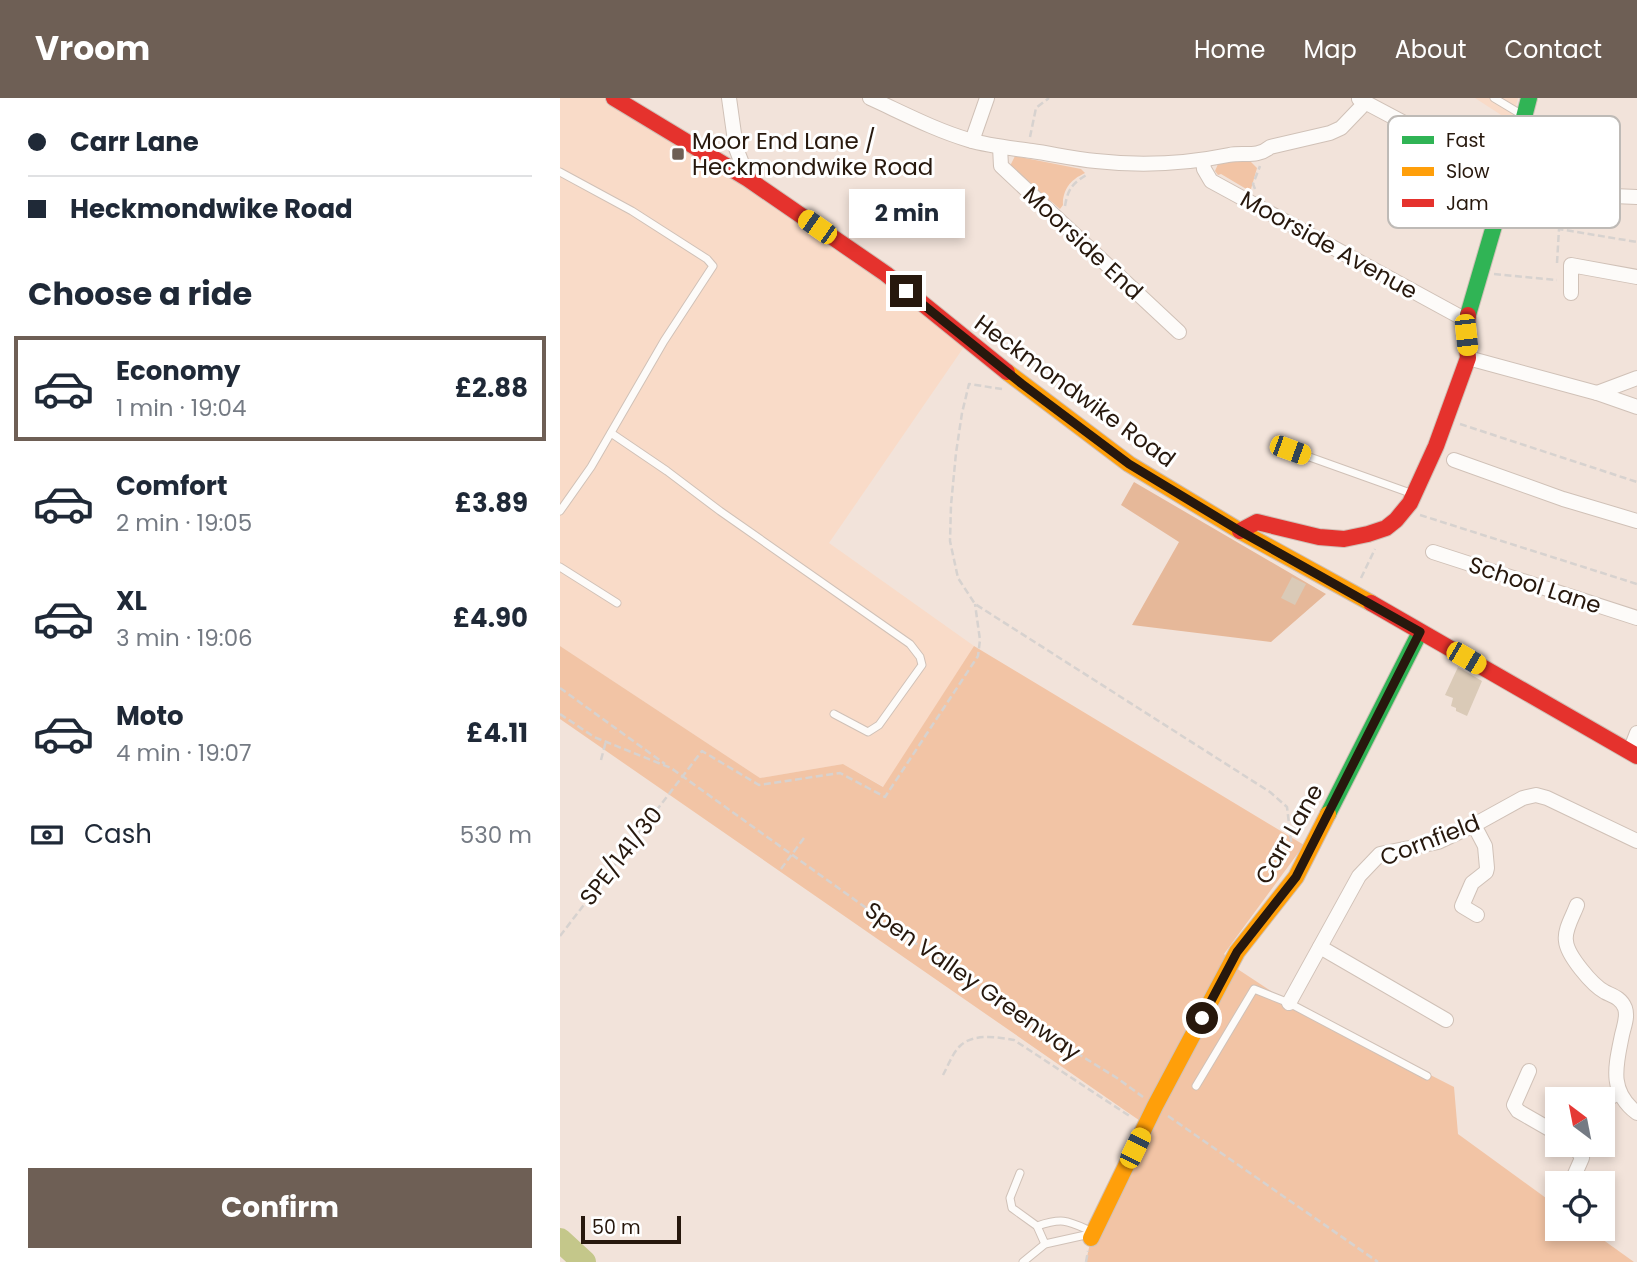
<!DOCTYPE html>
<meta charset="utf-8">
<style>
:root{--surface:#fff;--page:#f2f2f3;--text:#1f2937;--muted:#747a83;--line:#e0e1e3;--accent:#6e5f55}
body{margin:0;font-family:Poppins,sans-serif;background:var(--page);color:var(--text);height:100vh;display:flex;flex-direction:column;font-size:26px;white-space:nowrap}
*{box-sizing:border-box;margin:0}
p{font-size:23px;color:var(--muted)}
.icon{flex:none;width:38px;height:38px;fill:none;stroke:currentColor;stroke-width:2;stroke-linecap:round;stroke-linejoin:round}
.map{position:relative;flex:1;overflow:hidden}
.details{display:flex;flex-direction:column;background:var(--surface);width:560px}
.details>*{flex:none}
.top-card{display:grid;align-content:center;height:154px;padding:0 28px;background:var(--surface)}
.needle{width:46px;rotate:328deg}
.buttons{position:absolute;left:985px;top:989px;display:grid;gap:14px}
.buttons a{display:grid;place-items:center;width:70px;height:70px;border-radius:0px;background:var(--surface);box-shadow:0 4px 10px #0003;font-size:35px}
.scale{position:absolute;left:21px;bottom:18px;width:100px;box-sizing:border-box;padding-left:7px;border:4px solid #27180d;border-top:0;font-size:19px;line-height:24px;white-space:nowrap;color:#27180d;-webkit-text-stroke:5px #fff;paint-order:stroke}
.end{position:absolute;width:32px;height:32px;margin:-16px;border:9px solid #27180d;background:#fff;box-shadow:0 0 0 4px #fff}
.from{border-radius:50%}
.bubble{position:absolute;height:49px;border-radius:0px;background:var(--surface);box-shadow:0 4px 10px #0003;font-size:23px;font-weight:700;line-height:49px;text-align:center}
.car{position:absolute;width:21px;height:42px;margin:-21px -10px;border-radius:9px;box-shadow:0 0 5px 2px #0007;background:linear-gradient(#f5c518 24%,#345 0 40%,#f5c518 0 76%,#345 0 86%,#f5c518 0)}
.top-card b{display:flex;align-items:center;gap:24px;height:66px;font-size:26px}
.top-card b+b{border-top:2px solid var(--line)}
.top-card i{width:18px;height:18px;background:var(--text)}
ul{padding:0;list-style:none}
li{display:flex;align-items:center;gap:21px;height:105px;margin:0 14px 10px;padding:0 14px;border:4px solid transparent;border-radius:0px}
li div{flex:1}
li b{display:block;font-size:26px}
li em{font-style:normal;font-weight:700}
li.current{border-color:var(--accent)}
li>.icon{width:63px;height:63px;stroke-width:1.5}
h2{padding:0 28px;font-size:32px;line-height:84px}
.pay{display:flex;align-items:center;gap:18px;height:77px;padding:0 28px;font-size:26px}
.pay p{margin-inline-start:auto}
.button{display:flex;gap:14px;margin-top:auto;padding:14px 28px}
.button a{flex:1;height:80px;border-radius:0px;background:var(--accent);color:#fff;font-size:28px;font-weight:700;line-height:80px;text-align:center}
header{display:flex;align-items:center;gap:42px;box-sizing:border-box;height:98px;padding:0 35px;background:var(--accent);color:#fff}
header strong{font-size:33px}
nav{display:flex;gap:38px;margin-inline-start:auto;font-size:24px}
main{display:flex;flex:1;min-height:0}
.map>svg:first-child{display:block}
.built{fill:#f9dbc8}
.green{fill:#f2c4a5}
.forest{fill:#e6b899}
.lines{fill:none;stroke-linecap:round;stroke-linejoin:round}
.river{stroke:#c4c78a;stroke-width:24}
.building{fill:#dacab7}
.lane-casing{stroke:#d0c1b7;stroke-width:9}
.street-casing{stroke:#d0c1b7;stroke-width:16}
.fast-casing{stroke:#d0c1b7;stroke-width:18}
.slow-casing{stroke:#d0c1b7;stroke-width:18}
.jam-casing{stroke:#d0c1b7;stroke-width:18}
.path{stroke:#d7d2cf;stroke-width:2.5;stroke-dasharray:7 3.5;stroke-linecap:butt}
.lane{stroke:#fdfbf9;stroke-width:7}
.street{stroke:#fdfbf9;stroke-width:14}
.fast{stroke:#30b455;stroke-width:16}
.slow{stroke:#ff9f0a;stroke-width:16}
.jam{stroke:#e5322d;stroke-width:16}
.path-bridge{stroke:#d7d2cf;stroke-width:2.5;stroke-dasharray:7 3.5;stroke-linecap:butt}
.route{stroke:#27180d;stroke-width:9}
.poi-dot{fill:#6e5f55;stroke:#fff;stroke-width:2.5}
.labels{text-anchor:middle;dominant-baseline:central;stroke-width:6;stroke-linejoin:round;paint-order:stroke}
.poi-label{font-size:23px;fill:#27180d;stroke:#fff;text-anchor:start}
.street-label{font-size:23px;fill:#27180d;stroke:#fff}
.key{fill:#fff;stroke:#bebab6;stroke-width:2}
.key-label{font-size:19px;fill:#27180d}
</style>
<header>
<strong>Vroom</strong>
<nav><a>Home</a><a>Map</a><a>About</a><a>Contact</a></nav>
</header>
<main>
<section class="details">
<div class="top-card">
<b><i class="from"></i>Carr Lane</b>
<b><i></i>Heckmondwike Road</b>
</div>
<h2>Choose a ride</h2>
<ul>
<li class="current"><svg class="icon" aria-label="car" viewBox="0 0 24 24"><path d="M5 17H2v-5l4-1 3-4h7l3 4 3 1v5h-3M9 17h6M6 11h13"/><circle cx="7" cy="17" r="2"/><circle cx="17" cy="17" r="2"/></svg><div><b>Economy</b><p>1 min · 19:04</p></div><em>£2.88</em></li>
<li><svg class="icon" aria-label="car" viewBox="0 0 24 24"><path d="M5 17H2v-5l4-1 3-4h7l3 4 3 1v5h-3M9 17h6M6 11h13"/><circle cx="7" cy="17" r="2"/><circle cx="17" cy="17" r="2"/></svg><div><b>Comfort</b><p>2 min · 19:05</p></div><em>£3.89</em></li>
<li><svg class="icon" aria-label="car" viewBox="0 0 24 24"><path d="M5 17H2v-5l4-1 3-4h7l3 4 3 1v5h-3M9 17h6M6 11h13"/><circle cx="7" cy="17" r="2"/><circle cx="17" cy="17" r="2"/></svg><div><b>XL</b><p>3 min · 19:06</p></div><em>£4.90</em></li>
<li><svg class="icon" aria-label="car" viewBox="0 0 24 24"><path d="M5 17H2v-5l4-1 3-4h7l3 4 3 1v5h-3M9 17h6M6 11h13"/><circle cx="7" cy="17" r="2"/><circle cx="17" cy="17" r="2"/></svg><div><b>Moto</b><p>4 min · 19:07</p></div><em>£4.11</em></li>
</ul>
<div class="pay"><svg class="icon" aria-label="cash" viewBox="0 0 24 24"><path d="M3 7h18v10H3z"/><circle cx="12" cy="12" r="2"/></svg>Cash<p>530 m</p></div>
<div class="button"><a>Confirm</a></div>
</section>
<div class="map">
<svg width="1077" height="1164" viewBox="0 0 1077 1164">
<rect width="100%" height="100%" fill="#f2e3da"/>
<g class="built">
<polygon points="0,0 54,0 408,243 269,445 414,548 324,689 283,666 200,680 0,548"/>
<polygon points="915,0 958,0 952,24"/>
</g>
<g class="green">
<path d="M 455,58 L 521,71 L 525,75 C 522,77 518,78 515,81 C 507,86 502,98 503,107 L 500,111 L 450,68 Z"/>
<polygon points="674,60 690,63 697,70 691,91 688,92 661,76 658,77 655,73 658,66"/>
<polygon points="0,548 200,680 283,666 323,689 414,548 744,747 664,856 679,872 729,905 894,989 898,1036 997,1108 998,1130 1028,1131 1074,1164 526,1164 531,1140 586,1027 0,621"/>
</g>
<polygon class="forest" points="574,384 766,496 711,544 572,527 619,444 561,407"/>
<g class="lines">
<polyline class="river" points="0,1142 24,1164"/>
</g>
<g class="building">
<polygon points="732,479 746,486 735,507 721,500"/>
<polygon points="898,569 922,583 907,618 896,613 896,610 891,608 893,600 885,597"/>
</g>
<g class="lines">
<defs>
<g id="lane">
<polyline points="934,0 964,18"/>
<polyline points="0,74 72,113 147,161 153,168 104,243 31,369 0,413"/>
<polyline points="51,335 107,373 160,413 350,546 360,559 362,567 319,627 308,634 274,616"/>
<polyline points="730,352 853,396"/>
<polyline points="0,469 57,505"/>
<polyline points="636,988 694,891 729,905 867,978"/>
<polyline points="460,1075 450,1100 452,1110 477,1128 485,1146"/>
<path d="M 477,1128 C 504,1119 508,1123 533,1134"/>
<polyline points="463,1164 485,1146 530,1136"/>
</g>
<g id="street">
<polyline points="169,0 176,50 188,81"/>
<path d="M 310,0 C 343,15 375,32 409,42 C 429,48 451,50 472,53 C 493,56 514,61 536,63 C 580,68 625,66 669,57 C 684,54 697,60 710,49 L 770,35 L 781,30 L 805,5"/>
<polyline points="799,1 948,80"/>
<polyline points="412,43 427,0"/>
<polyline points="440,49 441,68 619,234"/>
<polyline points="643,63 644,71 651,83 906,222"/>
<polyline points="1030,97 1077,99"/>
<polyline points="1011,195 1011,167 1077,179"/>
<polyline points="908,260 1037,295 1077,309"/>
<polyline points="1037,295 1077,280"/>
<polyline points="894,362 1003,401 1077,423"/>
<polyline points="873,454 1077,520"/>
<polyline points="1070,653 1077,635"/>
<polyline points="914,727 925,748 927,770 926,774 912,785 902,808 917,817"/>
<path d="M 1017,807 C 1013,818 1004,832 1006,843 C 1007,857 1032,887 1045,894 C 1053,898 1061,900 1065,910 C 1068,919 1064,928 1062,937 C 1056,967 1048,993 1077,1015"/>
<polyline points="760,849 886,922"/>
<polyline points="729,905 799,778 820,756 878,744 914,727 963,700 976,697 987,700 1077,743"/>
<polyline points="969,973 954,1007 958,1013 998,1036"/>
<polyline points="1043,1004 1059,994"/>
<polyline points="1011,1085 1022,1060 1014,1046"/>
</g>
<g id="fast">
<polyline points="908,217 948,80 969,0"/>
<polyline points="768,716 860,534"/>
</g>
<g id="slow">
<polyline points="447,274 569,366 680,433 811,505"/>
<polyline points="531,1140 595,1008 677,854 736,779 768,716"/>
</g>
<g id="jam">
<polyline points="54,0 188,81 326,176 447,274"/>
<polyline points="680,433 697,424 759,439 784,441 808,436 826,430 836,422 850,405 876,348 908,260 906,237 908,217"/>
<polyline points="811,505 1077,658"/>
</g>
</defs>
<use href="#lane" class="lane-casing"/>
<use href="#street" class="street-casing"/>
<use href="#fast" class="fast-casing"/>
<use href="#slow" class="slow-casing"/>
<use href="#jam" class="jam-casing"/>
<g class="path">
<polyline points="470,39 476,10 489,0"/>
<polyline points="695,91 693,86 700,68"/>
<path d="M 505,108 C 508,90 513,85 528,76"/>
<polyline points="997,165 999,131 1077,144"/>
<polyline points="934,176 997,182"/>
<polyline points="442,291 409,286 402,315 396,355 391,407 390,443 398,480 415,506 710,694 727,709 732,751"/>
<polyline points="900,326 1077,384"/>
<polyline points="860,417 1077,486"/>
<polyline points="801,480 815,451"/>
<polyline points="0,590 105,666"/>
<polyline points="0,616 34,639 111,670 422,893 523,959 557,980 583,999"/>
<polyline points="41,662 46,643"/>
<polyline points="0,838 142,653 199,687 280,675 325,699 418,558 420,542 415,506"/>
<path d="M 383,977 C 388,968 392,956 400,948 C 413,935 438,939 454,942 L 571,1019"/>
<polyline points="608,1018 818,1164"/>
<polyline points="526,1164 528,1153"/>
</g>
<use href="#lane" class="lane"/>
<use href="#street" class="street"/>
<use href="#fast" class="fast"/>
<use href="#slow" class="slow"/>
<use href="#jam" class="jam"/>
<polyline class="path-bridge" points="221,771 244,740"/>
</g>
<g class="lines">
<polyline class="route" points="346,193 462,286 569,366 680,433 860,534 736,779 677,854 642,920"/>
</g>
<rect class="poi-dot" x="111" y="49" width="14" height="14" rx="3.5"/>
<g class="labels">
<g class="poi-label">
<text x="132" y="43">Moor End Lane /<tspan x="132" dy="26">Heckmondwike Road</tspan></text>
</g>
<g class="street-label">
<text transform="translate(523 145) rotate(43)">Moorside End</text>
<text transform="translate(769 147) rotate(29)">Moorside Avenue</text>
<text transform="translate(515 293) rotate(36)">Heckmondwike Road</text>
<text transform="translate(975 487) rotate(18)">School Lane</text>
<text transform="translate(729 736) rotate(-60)">Carr Lane</text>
<text transform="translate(870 742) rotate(-21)">Cornfield</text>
<text transform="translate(61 758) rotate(-52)">SPE/141/30</text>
<text transform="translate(413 883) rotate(35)">Spen Valley Greenway</text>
</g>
</g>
<rect x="828" y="18" width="232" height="112" rx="10" class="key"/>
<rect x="842" y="38" width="32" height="8" fill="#30b455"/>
<rect x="842" y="69" width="32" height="9" fill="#ff9f0a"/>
<rect x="842" y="101" width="32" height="8" fill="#e5322d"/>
<g class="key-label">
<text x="886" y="49">Fast</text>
<text x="886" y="80">Slow</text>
<text x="886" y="112">Jam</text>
</g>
</svg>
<div class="buttons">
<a><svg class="needle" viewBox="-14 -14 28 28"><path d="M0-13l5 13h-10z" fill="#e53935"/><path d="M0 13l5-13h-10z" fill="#747a83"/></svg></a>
<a><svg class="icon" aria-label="locate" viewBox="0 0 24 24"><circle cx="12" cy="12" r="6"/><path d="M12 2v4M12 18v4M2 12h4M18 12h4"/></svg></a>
</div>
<div class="scale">50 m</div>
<i class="end from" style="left:642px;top:920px"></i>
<i class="end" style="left:346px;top:193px"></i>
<div class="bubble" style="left:289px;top:91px;width:116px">2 min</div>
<i class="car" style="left:257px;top:129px;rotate:305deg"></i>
<i class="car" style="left:906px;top:237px;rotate:174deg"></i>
<i class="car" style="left:730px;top:352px;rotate:110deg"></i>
<i class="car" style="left:906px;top:560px;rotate:120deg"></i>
<i class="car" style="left:575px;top:1050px;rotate:26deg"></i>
</div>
</main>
